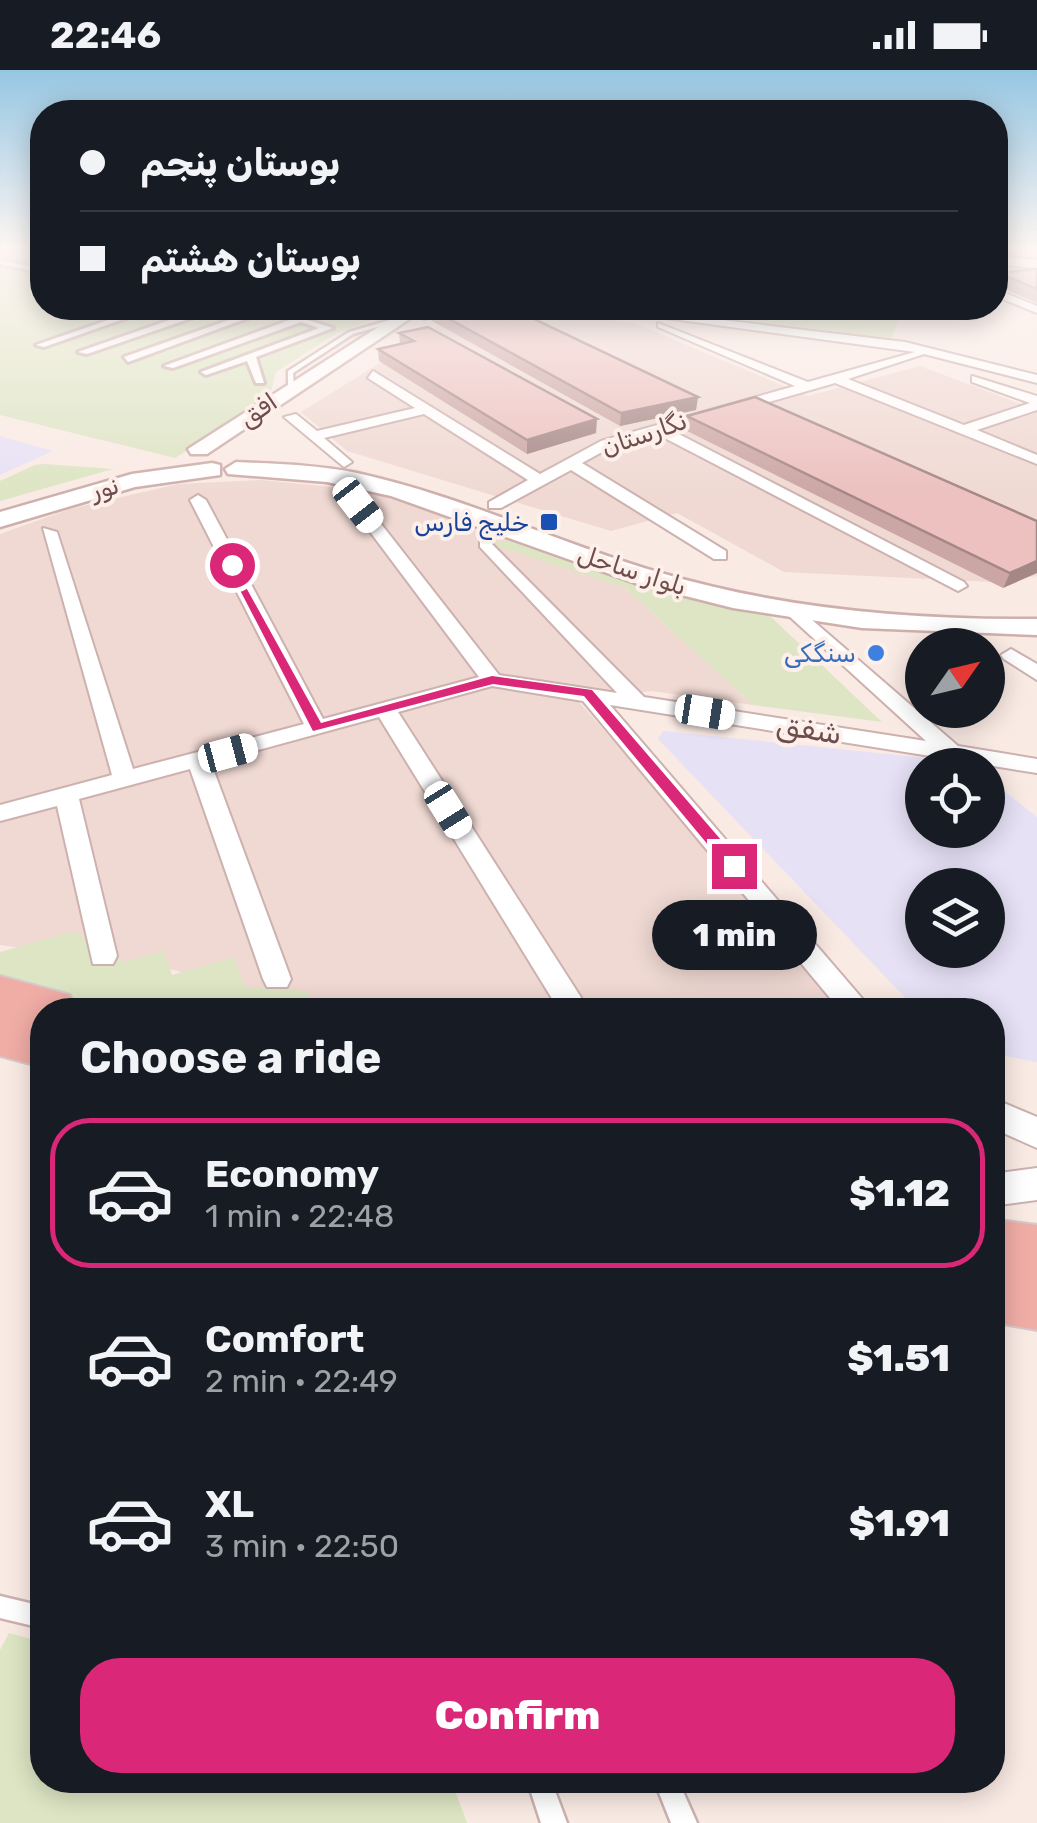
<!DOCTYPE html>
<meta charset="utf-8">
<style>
:root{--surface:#171b24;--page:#242831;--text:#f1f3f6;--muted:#9ea1a6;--line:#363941;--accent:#db2777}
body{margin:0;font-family:Rubik,Cairo,sans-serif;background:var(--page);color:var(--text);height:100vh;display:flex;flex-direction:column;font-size:38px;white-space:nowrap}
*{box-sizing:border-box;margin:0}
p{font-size:32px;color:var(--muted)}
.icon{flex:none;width:55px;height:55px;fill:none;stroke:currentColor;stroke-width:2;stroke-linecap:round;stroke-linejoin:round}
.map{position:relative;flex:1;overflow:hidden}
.panel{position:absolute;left:30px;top:928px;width:975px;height:795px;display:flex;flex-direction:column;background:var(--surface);border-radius:40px;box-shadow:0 5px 25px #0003}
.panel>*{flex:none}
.top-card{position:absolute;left:30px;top:30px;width:978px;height:220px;border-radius:40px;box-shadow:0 5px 25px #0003;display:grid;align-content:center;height:220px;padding:0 50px;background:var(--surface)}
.needle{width:65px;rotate:56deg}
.buttons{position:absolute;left:905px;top:558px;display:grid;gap:20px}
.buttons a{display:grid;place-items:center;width:100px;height:100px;border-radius:50%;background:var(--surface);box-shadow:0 5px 25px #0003;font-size:50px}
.end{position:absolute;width:45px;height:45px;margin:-22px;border:12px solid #db2777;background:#fff;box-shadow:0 0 0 5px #fff}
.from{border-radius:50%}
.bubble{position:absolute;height:70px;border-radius:35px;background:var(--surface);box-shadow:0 5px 25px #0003;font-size:32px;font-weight:800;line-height:70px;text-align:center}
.car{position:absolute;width:30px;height:60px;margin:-30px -15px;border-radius:12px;box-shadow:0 0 8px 2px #0007;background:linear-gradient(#fff 24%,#345 0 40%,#fff 0 76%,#345 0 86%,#fff 0)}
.top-card b{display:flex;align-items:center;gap:35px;height:95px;font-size:38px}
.top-card b+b{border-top:2px solid var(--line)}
.top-card i{width:25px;height:25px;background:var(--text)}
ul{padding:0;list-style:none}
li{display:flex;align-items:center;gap:30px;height:150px;margin:0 20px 15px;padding:0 30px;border:5px solid transparent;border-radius:40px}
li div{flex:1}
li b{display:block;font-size:38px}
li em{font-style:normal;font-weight:800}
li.on{border-color:var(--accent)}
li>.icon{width:90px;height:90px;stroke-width:1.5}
h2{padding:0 50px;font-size:45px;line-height:120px}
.primary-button{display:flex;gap:20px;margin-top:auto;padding:20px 50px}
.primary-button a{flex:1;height:115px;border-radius:40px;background:var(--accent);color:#fff;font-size:40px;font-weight:800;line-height:115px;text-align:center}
.status{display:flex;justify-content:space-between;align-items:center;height:70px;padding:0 50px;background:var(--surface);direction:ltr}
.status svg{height:28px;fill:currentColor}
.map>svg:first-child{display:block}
.residential{fill:#f0d9d3}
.education{fill:#e7e1f6;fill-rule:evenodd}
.green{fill:#dde5c4}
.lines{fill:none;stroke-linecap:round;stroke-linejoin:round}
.service-casing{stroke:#ccb1af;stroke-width:5}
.pedestrian-casing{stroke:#ccb1af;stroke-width:6}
.minor-casing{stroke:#ccb1af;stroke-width:4}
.secondary-casing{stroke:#ceafac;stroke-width:5}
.trunk-casing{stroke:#d4cac9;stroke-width:4}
.service{fill:#fff;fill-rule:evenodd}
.pedestrian{fill:#fff;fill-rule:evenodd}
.minor{fill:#fff;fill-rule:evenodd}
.secondary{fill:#fff;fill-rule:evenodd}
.trunk{fill:#f0ada6;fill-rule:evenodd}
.wall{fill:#cba6a4}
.shaded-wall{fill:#a58786}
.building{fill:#ecc1bf;stroke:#a58786;stroke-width:2.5}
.route{fill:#db2777}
.transit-dot{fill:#1a4fb4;stroke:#fdefea;stroke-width:4}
.shop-dot{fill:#3f7fe0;stroke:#fdefea;stroke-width:4}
.labels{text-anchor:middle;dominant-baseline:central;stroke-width:8;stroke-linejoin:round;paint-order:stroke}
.far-street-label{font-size:25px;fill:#6f4d4c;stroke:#fdefea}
.far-transit-label{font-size:25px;fill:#164399;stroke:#fdefea;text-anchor:end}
.far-shop-label{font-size:25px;fill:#366cbe;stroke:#fdefea;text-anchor:end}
.street-label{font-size:30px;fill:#6f4d4c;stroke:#fdefea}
</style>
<div class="status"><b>22:46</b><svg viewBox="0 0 49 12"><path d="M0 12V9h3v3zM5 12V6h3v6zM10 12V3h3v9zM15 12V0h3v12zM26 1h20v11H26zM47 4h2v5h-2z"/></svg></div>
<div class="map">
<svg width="1037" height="1753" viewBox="0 0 1037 1753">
<rect width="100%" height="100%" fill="#faeae4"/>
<g class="residential">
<polygon points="490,238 561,238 560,244 634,253 808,326 920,296 1037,340 1037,506 993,512 784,502 677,443 611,461 347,381 301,342 451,249"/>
<polygon points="261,410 343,418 424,436 614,508 753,635 651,621 578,631 855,940 313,940 174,900 0,875 0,464 70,439 178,414"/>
</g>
<g class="education">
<polygon points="0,366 53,381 0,405"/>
<path d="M 663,661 L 966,692 L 970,695 L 922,695 L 922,760 L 988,760 L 988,708 L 1037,747 L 1037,992 L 993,984 L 992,940 L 917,940 L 658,669 ZM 922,815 L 988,815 L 988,880 L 922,880 Z"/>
</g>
<g class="green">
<polygon points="0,179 42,179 42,238 272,238 383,246 337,263 276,302 269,329 175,388 0,345"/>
<polygon points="641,238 902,238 892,268"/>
<polygon points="35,395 44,394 113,399 0,431 0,411"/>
<polygon points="512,470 634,512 769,545 882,652 753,635 625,518 486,473"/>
<polygon points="74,861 125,892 164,881 172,905 234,887 245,917 306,921 317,940 100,940 0,914 0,882"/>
<polygon points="9,1563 42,1572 42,1710 451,1710 467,1753 0,1753 0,1580"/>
</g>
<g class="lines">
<defs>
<g id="service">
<polygon points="400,247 402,250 353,264 293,303 294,317 291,319 288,317 288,301 349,262"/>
<polygon points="0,1526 42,1536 42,1558 0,1548"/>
<polygon points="527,1710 551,1710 567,1753 541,1753"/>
<polygon points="654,1710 678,1710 697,1753 671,1753"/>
</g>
<g id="pedestrian">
<polygon points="0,190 42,199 42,203 0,194"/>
<polygon points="143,238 155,238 44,277 36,275"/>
<polygon points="204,238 264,242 128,292 124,287 246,244 212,241 87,284 78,282"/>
<polygon points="298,247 333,258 256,287 264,313 256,313 247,291 206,305 201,302 319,258 301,252 173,298 164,296"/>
</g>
<g id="minor">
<polygon points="995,219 1037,236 1037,243 995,226"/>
<polygon points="446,238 464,238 424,249 418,246"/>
<polygon points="592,238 621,238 905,272 1037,305 1037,313 924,284 848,309 964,355 1030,333 972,312 972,306 1037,326 1037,340 977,360 1037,385 1037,394 835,313 671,360 964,512 967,516 958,521 657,364 611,377 582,393 726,481 726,489 714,489 571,400 501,438 489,438 489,432 528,410 424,344 324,368 352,392 344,397 284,347 296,344 317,361 415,338 368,308 373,301 540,404 601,371 795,316 658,257 658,253 808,312 915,282"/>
<polygon points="198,425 206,430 323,649 479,607 350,435 358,430 364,432 499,605 617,623 480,477 480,469 486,468 644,627 926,671 789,546 787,542 796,536 958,676 1037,689 1037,703 610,635 872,940 840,940 583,631 492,616 398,642 589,940 559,940 379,647 211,693 291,909 287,917 267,917 263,909 190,699 79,729 117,886 113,894 93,894 57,736 0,751 0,735 112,705 43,458 57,462 133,699 304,654 190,430"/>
<polygon points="1011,579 1037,594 1037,610 1004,589 1001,585"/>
<polygon points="992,1028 1037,1047 1037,1078 992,1058"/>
<polygon points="1037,1098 1037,1130 992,1136 992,1104"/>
</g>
<g id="secondary">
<polygon points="995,186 1037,190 1037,198 995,194"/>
<polygon points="408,238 426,238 207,384 191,384 188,379"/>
<path d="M 236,392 C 276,394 318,395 357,403 C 462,426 558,473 661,503 C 783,539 910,550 1037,549 L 1037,565 L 862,558 L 733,538 L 638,514 L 391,426 L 327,412 L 228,404 L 225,399 Z"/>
<polygon points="212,393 220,395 220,405 135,417 0,457 0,442 132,404"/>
</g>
<g id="trunk">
<polygon points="0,906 70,925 77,940 42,940 42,997 0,986"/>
<polygon points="992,1149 1037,1155 1037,1260 992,1252"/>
</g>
</defs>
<use href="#service" class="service-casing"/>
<use href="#pedestrian" class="pedestrian-casing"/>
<use href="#minor" class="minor-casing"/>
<use href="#secondary" class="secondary-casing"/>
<use href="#trunk" class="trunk-casing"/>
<use href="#service" class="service"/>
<use href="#pedestrian" class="pedestrian"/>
<use href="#minor" class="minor"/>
<use href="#secondary" class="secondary"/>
<use href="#trunk" class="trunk"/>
</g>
<g class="wall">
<polygon points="1037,199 1037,233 995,215 999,203"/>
<polygon points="431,239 698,327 696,340 620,356 432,251"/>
<polygon points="399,263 596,363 527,384 379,291 378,279 400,274"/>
<polygon points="687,346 1037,451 1003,518 685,360"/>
</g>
<g class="shaded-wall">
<polygon points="698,327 696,340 620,356 621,343"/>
<polygon points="597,349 596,363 527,384 527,370"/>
<polygon points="1037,491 1037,503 1003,518 1010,503"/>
</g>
<g class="building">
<polygon points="1037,199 1037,219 999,203"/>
<polygon points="438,238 511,238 698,327 621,343 431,239"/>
<polygon points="428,257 597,349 527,370 378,279 414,271 399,263"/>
<polygon points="755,327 1037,451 1037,491 1010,503 687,346"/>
</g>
<linearGradient id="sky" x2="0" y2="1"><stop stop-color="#96c6e2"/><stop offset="0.42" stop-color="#fdf6f3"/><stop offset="1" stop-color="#fdf6f3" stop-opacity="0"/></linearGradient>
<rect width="1037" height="424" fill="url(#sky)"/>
<polygon class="route" points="232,492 321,653 492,606 592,620 740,792 740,800 729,800 584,626 493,614 313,661 227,495"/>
<rect class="transit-dot" x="539" y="442" width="20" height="20" rx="5"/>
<circle class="shop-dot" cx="876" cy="583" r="10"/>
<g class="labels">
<g class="far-street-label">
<text transform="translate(258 340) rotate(-34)">افق</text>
<text transform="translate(644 364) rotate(-19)">نگارستان</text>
<text transform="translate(105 418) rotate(-14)">نور</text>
<text transform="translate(632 500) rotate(18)">بلوار ساحل</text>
</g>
<g class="far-transit-label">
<text x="529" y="452">خلیج فارس</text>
</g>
<g class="far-shop-label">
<text x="856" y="583">سنگکی</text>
</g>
<g class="street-label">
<text transform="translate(809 659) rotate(9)">شفق</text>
</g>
</g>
</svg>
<div class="buttons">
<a><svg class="needle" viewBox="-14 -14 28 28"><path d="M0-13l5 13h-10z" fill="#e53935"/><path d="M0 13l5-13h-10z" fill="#9ea1a6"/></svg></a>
<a><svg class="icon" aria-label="locate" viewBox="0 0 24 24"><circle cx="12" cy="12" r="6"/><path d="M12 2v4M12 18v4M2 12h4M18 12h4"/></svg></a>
<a><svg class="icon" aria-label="layers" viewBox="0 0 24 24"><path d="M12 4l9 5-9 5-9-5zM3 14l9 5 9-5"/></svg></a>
</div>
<i class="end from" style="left:232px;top:495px"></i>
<i class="end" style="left:734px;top:796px"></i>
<div class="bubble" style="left:652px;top:830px;width:165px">1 min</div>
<i class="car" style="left:358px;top:435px;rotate:142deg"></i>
<i class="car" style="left:705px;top:642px;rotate:99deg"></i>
<i class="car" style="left:228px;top:683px;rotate:75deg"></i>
<i class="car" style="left:448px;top:740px;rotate:148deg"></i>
<div class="top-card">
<b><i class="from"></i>بوستان پنجم</b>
<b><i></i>بوستان هشتم</b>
</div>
<section class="panel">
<h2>Choose a ride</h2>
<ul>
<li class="on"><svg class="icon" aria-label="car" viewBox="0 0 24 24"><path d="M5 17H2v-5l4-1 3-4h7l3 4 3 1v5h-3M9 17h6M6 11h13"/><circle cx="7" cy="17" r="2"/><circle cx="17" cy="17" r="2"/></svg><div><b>Economy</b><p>1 min · 22:48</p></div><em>$1.12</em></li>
<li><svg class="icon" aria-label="car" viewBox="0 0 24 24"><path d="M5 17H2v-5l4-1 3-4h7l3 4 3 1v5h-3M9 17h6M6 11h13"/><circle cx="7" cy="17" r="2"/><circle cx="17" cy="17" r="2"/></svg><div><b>Comfort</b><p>2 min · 22:49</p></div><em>$1.51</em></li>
<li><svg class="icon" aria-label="car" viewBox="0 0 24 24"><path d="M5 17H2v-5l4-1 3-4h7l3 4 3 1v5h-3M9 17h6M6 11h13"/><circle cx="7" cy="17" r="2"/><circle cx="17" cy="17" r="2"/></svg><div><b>XL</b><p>3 min · 22:50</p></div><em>$1.91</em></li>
</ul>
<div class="primary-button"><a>Confirm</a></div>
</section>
</div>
